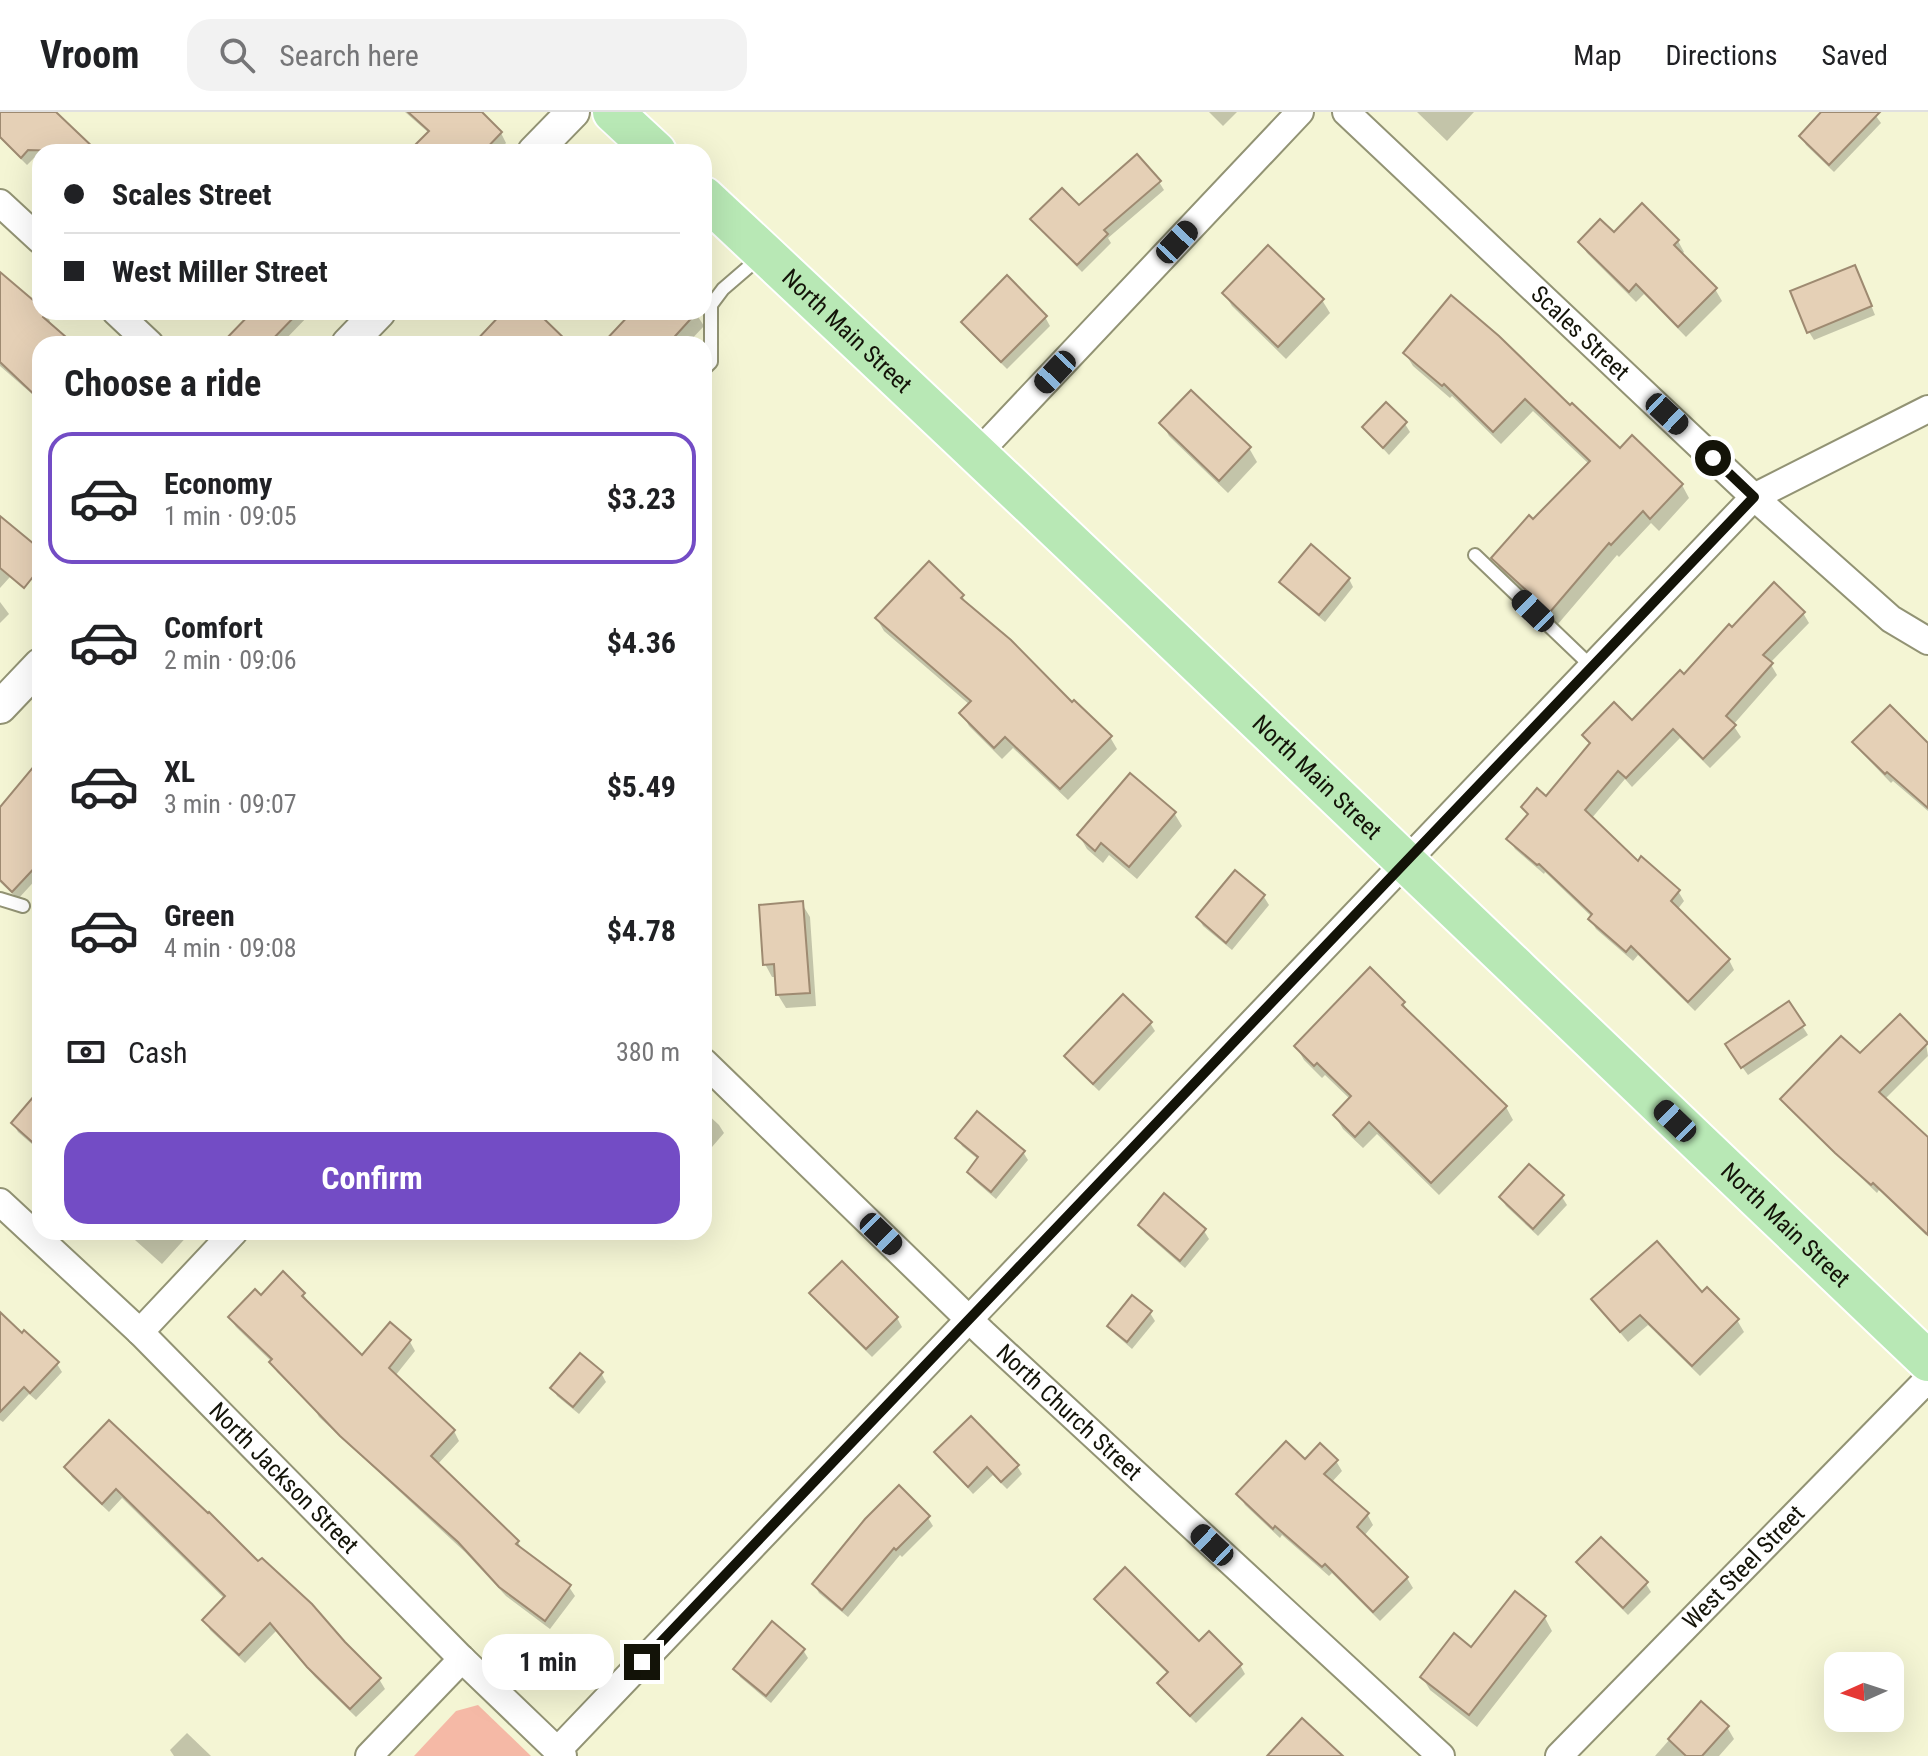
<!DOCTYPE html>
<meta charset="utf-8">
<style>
:root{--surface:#fff;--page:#f2f2f2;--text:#202124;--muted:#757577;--line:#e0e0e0;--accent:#734cc5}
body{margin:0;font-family:"Roboto Condensed",sans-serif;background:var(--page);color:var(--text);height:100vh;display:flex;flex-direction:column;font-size:30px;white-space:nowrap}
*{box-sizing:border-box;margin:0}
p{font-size:26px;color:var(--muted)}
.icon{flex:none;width:44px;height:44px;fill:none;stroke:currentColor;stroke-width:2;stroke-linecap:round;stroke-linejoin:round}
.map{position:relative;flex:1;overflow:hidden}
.panel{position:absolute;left:32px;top:224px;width:680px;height:904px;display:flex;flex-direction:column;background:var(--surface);border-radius:24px;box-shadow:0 8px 32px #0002}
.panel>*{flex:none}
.banner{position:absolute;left:32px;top:32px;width:680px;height:176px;border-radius:24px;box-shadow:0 8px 32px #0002;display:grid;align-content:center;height:176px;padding:0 32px;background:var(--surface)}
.needle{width:52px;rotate:267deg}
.buttons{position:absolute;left:1824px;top:1540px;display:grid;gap:16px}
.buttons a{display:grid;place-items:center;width:80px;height:80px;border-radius:16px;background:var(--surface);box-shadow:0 8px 32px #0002;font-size:40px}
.end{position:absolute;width:36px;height:36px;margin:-18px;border:10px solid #131308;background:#fff;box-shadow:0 0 0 4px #fff}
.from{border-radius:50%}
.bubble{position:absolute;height:56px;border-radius:24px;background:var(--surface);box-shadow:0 8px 32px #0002;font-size:26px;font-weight:700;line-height:56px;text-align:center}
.car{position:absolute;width:24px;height:48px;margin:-24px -12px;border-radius:10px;box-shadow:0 0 6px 2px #0007;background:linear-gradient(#222 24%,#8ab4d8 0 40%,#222 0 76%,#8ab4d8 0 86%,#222 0)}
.banner b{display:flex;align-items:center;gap:28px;height:76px;font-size:30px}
.banner b+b{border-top:2px solid var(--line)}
.banner i{width:20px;height:20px;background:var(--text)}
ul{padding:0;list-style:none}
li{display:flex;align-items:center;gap:24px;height:132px;margin:0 16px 12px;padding:0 16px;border:4px solid transparent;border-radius:24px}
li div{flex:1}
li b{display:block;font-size:30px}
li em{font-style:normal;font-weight:700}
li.active{border-color:var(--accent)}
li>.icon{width:72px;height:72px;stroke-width:1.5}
h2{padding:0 32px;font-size:36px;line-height:96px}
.pay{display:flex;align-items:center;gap:20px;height:88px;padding:0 32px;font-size:30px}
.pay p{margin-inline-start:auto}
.cta{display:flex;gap:16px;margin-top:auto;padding:16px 32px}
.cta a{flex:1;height:92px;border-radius:24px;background:var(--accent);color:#fff;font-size:32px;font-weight:700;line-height:92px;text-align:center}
header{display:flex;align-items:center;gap:48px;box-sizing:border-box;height:112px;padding:0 40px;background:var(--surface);border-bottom:2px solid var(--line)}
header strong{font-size:38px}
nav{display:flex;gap:44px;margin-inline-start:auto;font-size:28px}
.search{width:560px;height:72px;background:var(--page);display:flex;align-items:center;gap:20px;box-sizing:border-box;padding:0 28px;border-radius:24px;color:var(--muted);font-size:30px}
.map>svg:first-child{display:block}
.green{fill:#f5b9a6}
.shadow{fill:#0003}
.building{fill:#e5d0b6;stroke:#9e8a71;stroke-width:2}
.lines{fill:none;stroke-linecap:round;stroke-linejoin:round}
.service-casing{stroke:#929374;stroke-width:16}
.minor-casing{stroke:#929374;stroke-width:30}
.tertiary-casing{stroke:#929374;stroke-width:36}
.primary-casing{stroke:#fff;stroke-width:44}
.service{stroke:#fff;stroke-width:12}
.minor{stroke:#fff;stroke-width:26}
.tertiary{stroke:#fff;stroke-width:32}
.primary{stroke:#b8e8b5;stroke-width:40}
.route{stroke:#131308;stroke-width:10}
.labels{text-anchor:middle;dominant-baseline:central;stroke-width:8;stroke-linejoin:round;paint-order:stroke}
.street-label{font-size:24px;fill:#131308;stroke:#f4f5d4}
</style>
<header>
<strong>Vroom</strong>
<div class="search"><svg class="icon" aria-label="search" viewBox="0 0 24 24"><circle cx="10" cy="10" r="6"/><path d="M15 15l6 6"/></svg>Search here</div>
<nav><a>Map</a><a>Directions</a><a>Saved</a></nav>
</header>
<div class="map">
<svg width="1928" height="1644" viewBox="0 0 1928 1644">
<rect width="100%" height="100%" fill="#f4f5d4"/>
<polygon class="green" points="478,1593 531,1644 414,1644 456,1599"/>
<g class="shadow">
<polygon points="0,0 55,0 95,40 40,40 40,52 34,46 27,53 0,26"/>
<polygon points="405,0 479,0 501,21 506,31 498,40 411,40 429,21"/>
<polygon points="1209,0 1237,0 1223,14"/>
<polygon points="1417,0 1474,0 1447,29"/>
<polygon points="1824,0 1873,0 1881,11 1834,60 1806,33 1801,24"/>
<polygon points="1159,70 1164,78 1108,126 1111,131 1082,160 1038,115 1033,107 1079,96"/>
<polygon points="1614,123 1678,129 1684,140 1681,143 1715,177 1722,189 1686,225 1644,182 1636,190 1587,141 1580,130"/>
<polygon points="1859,164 1875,203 1814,228 1809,220"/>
<polygon points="0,179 40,197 40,200 45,201 50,209 48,212 70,232 40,232 40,289 0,254"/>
<polygon points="1224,181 1322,188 1330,201 1286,247 1232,194"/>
<polygon points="255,200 312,200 281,232 240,232"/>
<polygon points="635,200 695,200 704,214 687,232 605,232"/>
<polygon points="1045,205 1050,214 1007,257 968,218 964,210"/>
<polygon points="445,225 453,232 439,232"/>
<polygon points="1405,241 1570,296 1620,339 1682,373 1689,386 1659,419 1651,411 1619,445 1617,443 1558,512 1501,460 1494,446 1589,352 1533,299 1501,332 1452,284 1450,286 1413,254"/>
<polygon points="1386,293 1405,312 1410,320 1389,343 1364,316"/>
<polygon points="1162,311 1249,336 1257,350 1228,381 1169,324"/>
<polygon points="0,411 40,439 40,470 37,473 18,456 0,476"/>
<polygon points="1349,467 1353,475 1325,510 1287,478 1282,470"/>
<polygon points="962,484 969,495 1072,593 1110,625 1117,637 1068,688 1013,636 1002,647 969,614 962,601 970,593 884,519 877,507"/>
<polygon points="0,490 9,502 0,511"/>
<polygon points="1803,501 1809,511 1770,551 1777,563 1733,613 1741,625 1710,656 1680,626 1632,675 1625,667 1591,707 1638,752 1678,779 1684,789 1677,798 1729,848 1734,858 1695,899 1638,843 1633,849 1596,817 1590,807 1592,805 1545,760 1544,762 1515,737 1509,727 1529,704 1523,695 1546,687 1591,634 1585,623 1632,611 1732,517"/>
<polygon points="1855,631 1928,634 1928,699 1893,669 1891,671 1861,640"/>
<polygon points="40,650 40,763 18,787 0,770 0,698"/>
<polygon points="1174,701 1182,714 1137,767 1109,743 1103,751 1087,737 1079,723"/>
<polygon points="1235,761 1264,785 1269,793 1232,838 1203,814 1198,805"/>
<polygon points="802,792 810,805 816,894 786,896 778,883 777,865 772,865 765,852"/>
<polygon points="1403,891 1410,903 1506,995 1513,1008 1439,1083 1377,1022 1363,1036 1343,1017 1335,1004 1351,988 1325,963 1322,966 1304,948 1296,934"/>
<polygon points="1788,892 1808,923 1748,963 1732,941"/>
<polygon points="1150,911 1155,919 1099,979 1071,952 1066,944"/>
<polygon points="1926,932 1928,944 1884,988 1928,1030 1926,1123 1879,1078 1877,1081 1787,995 1783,987 1860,944"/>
<polygon points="40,982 40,1039 18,1020 13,1011"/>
<polygon points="704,999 719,1013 724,1021 706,1042"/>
<polygon points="958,1026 1023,1040 1028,1048 996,1087 974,1068 969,1060 979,1048 962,1034"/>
<polygon points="1562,1085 1567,1093 1538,1124 1506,1094 1501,1086"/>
<polygon points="1140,1113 1204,1119 1209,1127 1185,1156 1145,1121"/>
<polygon points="126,1120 190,1120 190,1121 162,1152"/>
<polygon points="842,1152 897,1206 902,1215 872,1245 817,1190 812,1182"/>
<polygon points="303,1182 309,1191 363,1246 410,1230 415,1239 395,1264 454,1319 459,1329 437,1353 518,1430 523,1440 569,1475 575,1484 550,1517 506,1484 465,1440 319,1305 314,1296 277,1260 272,1250 236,1215 230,1206 261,1185"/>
<polygon points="1702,1183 1737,1208 1744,1220 1700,1264 1648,1213 1628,1230 1593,1188"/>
<polygon points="1150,1201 1155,1209 1132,1237 1115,1222 1110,1214"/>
<polygon points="0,1203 57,1252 62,1260 36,1288 29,1282 3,1310 0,1308"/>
<polygon points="601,1261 606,1270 579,1302 557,1284 553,1276"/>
<polygon points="109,1311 379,1567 385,1577 356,1605 315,1565 276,1519 245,1551 210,1518 205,1508 225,1487 122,1386 109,1400 72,1365 67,1356"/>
<polygon points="936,1340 1017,1354 1022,1362 1007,1377 993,1363 973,1382"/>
<polygon points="1336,1349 1342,1359 1331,1371 1367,1402 1373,1413 1364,1424 1407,1466 1413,1476 1380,1509 1332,1461 1329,1464 1282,1423 1280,1426 1245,1393 1239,1382 1305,1350"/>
<polygon points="928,1406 933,1414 902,1445 900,1443 848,1505 819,1481 814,1472"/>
<polygon points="1579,1451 1646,1472 1651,1480 1628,1503 1584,1459"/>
<polygon points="1515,1482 1545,1506 1552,1519 1477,1615 1430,1578 1422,1565 1472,1537"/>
<polygon points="1096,1487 1199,1532 1240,1553 1245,1562 1196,1611 1165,1580 1160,1572 1169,1563 1101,1495"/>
<polygon points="803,1538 808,1546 771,1591 740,1565 736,1557"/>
<polygon points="1701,1592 1727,1615 1734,1627 1719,1644 1655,1644"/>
<polygon points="187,1621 211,1644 174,1644 170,1638"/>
</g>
<g class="building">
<polygon points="0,0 56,0 98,40 28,38 21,46 0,25"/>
<polygon points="408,0 482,0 502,20 483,40 408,40 429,19"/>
<polygon points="1821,0 1880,0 1829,53 1799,24"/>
<polygon points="1137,42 1161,69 1104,118 1108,122 1077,153 1030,107 1062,76 1079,93"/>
<polygon points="1642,91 1679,128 1674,133 1717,176 1678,215 1636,172 1629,180 1578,130 1600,107 1614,120"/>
<polygon points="1268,133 1324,187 1278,235 1222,181"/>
<polygon points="1855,153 1872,194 1807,221 1790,179"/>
<polygon points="0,160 40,194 40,200 46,200 43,205 74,232 40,232 40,288 0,250"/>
<polygon points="1007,163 1047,204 1001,250 961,210"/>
<polygon points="1451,183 1499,224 1570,293 1572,291 1620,336 1632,323 1683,372 1650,407 1643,399 1611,433 1609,431 1550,500 1491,446 1529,403 1533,407 1590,349 1525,287 1493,320 1444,272 1442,274 1403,241"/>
<polygon points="252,200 299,200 268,232 221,232"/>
<polygon points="503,200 537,200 570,232 473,232"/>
<polygon points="632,200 697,200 668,232 602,232"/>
<polygon points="1191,278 1251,335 1219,369 1159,311"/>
<polygon points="1386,290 1407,310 1383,336 1362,315"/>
<polygon points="0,404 40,437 40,456 24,476 0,456"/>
<polygon points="1311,432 1350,466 1319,503 1279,470"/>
<polygon points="929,449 964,483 961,486 1011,528 1072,590 1074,588 1112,624 1060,677 1005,625 994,636 959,601 971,589 875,506"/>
<polygon points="1774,470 1805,500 1763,543 1773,551 1726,604 1736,613 1703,647 1673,617 1626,666 1618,659 1585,698 1638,749 1641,744 1680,778 1671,789 1730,847 1688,890 1631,834 1626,840 1588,807 1592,802 1539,752 1537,753 1506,727 1528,702 1521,695 1537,676 1546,684 1590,631 1582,623 1614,590 1632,608 1680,558 1684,562 1729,512 1732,515"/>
<polygon points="1890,593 1928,631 1928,696 1887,660 1885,662 1852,630"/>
<polygon points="40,647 40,750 12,780 0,768 0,695"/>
<polygon points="1130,661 1176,700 1129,755 1101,731 1095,739 1077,723"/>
<polygon points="1235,758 1265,783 1226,831 1196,805"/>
<polygon points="803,789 810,881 776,883 774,852 763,853 759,793"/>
<polygon points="1370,855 1405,890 1402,893 1507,994 1431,1071 1369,1010 1355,1025 1333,1003 1351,984 1317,951 1314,954 1294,934"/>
<polygon points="1123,882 1152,910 1093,972 1064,944"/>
<polygon points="1789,889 1805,913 1741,956 1725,932"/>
<polygon points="1900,902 1928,931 1879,980 1928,1025 1928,1123 1873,1071 1871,1073 1835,1041 1780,987 1841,924 1860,941"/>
<polygon points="40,977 40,1037 11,1011"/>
<polygon points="977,999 1025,1039 991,1080 967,1060 978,1045 955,1026"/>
<polygon points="1529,1052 1564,1083 1533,1117 1499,1085"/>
<polygon points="1164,1081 1206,1117 1180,1149 1138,1113"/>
<polygon points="1657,1129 1702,1180 1707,1175 1739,1207 1692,1254 1640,1203 1620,1220 1591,1187"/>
<polygon points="842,1149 898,1205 866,1237 809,1181"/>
<polygon points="283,1159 305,1181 302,1184 362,1243 390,1210 411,1228 389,1256 455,1318 431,1344 519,1429 516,1432 571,1473 545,1509 499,1475 458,1430 340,1324 269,1250 272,1247 228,1205 255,1177 261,1183"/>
<polygon points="1132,1183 1152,1199 1127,1230 1107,1214"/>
<polygon points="0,1200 22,1221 24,1218 59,1250 30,1281 24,1275 0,1300"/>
<polygon points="580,1241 603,1260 573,1295 550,1276"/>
<polygon points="971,1304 1019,1353 1001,1370 987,1355 968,1375 934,1340"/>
<polygon points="109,1308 208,1401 209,1400 258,1449 262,1446 312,1492 345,1530 381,1566 350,1597 307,1555 270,1511 239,1543 202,1508 225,1484 116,1377 102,1392 64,1355"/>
<polygon points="1286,1329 1305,1347 1320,1331 1338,1348 1324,1362 1369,1401 1357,1415 1408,1465 1373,1500 1325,1452 1322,1455 1275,1414 1273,1417 1236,1382"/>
<polygon points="899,1373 930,1404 896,1438 894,1436 842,1498 812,1472 865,1407"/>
<polygon points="1601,1425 1648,1470 1623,1496 1576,1450"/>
<polygon points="1125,1455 1199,1529 1209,1519 1242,1552 1190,1604 1157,1571 1168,1560 1094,1487"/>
<polygon points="1515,1479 1546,1504 1469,1603 1420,1565 1454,1521 1471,1535"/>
<polygon points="772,1509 805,1537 766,1584 733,1557"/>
<polygon points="1701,1589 1729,1614 1702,1644 1686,1644 1668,1627"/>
<polygon points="1302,1606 1343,1644 1267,1644"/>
</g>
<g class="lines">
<defs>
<g id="service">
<polyline points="704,257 711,250 711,193 723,177 759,146"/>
<polyline points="1475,443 1591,554"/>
<polyline points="0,787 23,794"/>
</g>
<g id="minor">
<path id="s1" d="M 1346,0 L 1754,385 L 1891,507 L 1928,529"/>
<polyline points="0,91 40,128"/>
<polyline points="116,200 150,232"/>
<polyline points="979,340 1300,0"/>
<path id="s2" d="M 704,950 L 983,1221 L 1441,1644"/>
<path id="s3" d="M 0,1090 L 140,1220 L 462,1547 L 563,1644"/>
<polyline points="140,1220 234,1120"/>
<polyline points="558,1638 1754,385 1928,297"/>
<polyline points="369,1644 462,1547"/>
<path id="s4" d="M 1559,1644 L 1928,1267"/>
</g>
<g id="tertiary">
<polyline points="534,40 573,0"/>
<polyline points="348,232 379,200"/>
<polyline points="0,595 40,553"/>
</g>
<g id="primary">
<polyline points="613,0 656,40"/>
<path id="s5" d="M 704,85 C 1115,469 1520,861 1928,1249"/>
</g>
</defs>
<use href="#service" class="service-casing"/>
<use href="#minor" class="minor-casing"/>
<use href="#tertiary" class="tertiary-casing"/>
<use href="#primary" class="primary-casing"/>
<use href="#service" class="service"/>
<use href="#minor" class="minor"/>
<use href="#tertiary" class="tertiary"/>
<use href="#primary" class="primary"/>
</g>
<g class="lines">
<polyline class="route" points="642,1550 1754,385 1713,346"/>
</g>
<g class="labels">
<g class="street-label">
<text stroke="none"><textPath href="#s5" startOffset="196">North Main Street</textPath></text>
<text stroke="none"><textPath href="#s1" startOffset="322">Scales Street</textPath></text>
<text stroke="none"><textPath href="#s5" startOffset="844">North Main Street</textPath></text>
<text stroke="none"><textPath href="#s5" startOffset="1492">North Main Street</textPath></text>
<text stroke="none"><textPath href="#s2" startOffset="506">North Church Street</textPath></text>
<text stroke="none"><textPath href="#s3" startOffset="396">North Jackson Street</textPath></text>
<text stroke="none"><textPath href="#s4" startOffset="264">West Steel Street</textPath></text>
</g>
</g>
</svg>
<div class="buttons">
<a><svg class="needle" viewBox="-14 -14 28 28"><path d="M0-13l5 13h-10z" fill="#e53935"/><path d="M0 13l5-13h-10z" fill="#757577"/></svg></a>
</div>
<i class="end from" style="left:1713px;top:346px"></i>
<i class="end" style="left:642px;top:1550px"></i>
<div class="bubble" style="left:482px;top:1522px;width:132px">1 min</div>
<i class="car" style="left:1177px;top:130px;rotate:43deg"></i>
<i class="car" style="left:1055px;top:260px;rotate:223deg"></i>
<i class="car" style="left:1667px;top:302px;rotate:133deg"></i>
<i class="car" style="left:1533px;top:499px;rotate:314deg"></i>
<i class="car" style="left:1675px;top:1009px;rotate:314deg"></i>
<i class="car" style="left:881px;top:1122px;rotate:134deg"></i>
<i class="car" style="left:1212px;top:1433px;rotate:313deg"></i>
<div class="banner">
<b><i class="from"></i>Scales Street</b>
<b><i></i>West Miller Street</b>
</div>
<section class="panel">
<h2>Choose a ride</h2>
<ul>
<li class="active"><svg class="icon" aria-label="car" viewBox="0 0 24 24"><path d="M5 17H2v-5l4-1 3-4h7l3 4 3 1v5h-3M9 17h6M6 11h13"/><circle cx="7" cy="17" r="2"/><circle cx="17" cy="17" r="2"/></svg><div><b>Economy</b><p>1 min · 09:05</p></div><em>$3.23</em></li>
<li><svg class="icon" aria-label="car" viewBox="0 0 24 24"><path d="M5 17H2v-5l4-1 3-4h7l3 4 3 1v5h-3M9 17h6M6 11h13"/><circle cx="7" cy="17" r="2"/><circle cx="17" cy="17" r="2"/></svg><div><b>Comfort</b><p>2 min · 09:06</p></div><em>$4.36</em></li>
<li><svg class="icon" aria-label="car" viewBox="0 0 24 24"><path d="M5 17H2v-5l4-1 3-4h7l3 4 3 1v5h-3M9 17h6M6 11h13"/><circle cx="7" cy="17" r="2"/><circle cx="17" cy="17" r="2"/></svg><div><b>XL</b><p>3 min · 09:07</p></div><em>$5.49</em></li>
<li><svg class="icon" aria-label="car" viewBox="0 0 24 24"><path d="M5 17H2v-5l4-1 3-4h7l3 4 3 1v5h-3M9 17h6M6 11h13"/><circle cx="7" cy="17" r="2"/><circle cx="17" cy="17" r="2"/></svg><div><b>Green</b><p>4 min · 09:08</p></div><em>$4.78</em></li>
</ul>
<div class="pay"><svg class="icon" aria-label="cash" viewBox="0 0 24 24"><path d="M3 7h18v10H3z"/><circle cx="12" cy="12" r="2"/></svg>Cash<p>380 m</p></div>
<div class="cta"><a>Confirm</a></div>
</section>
</div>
